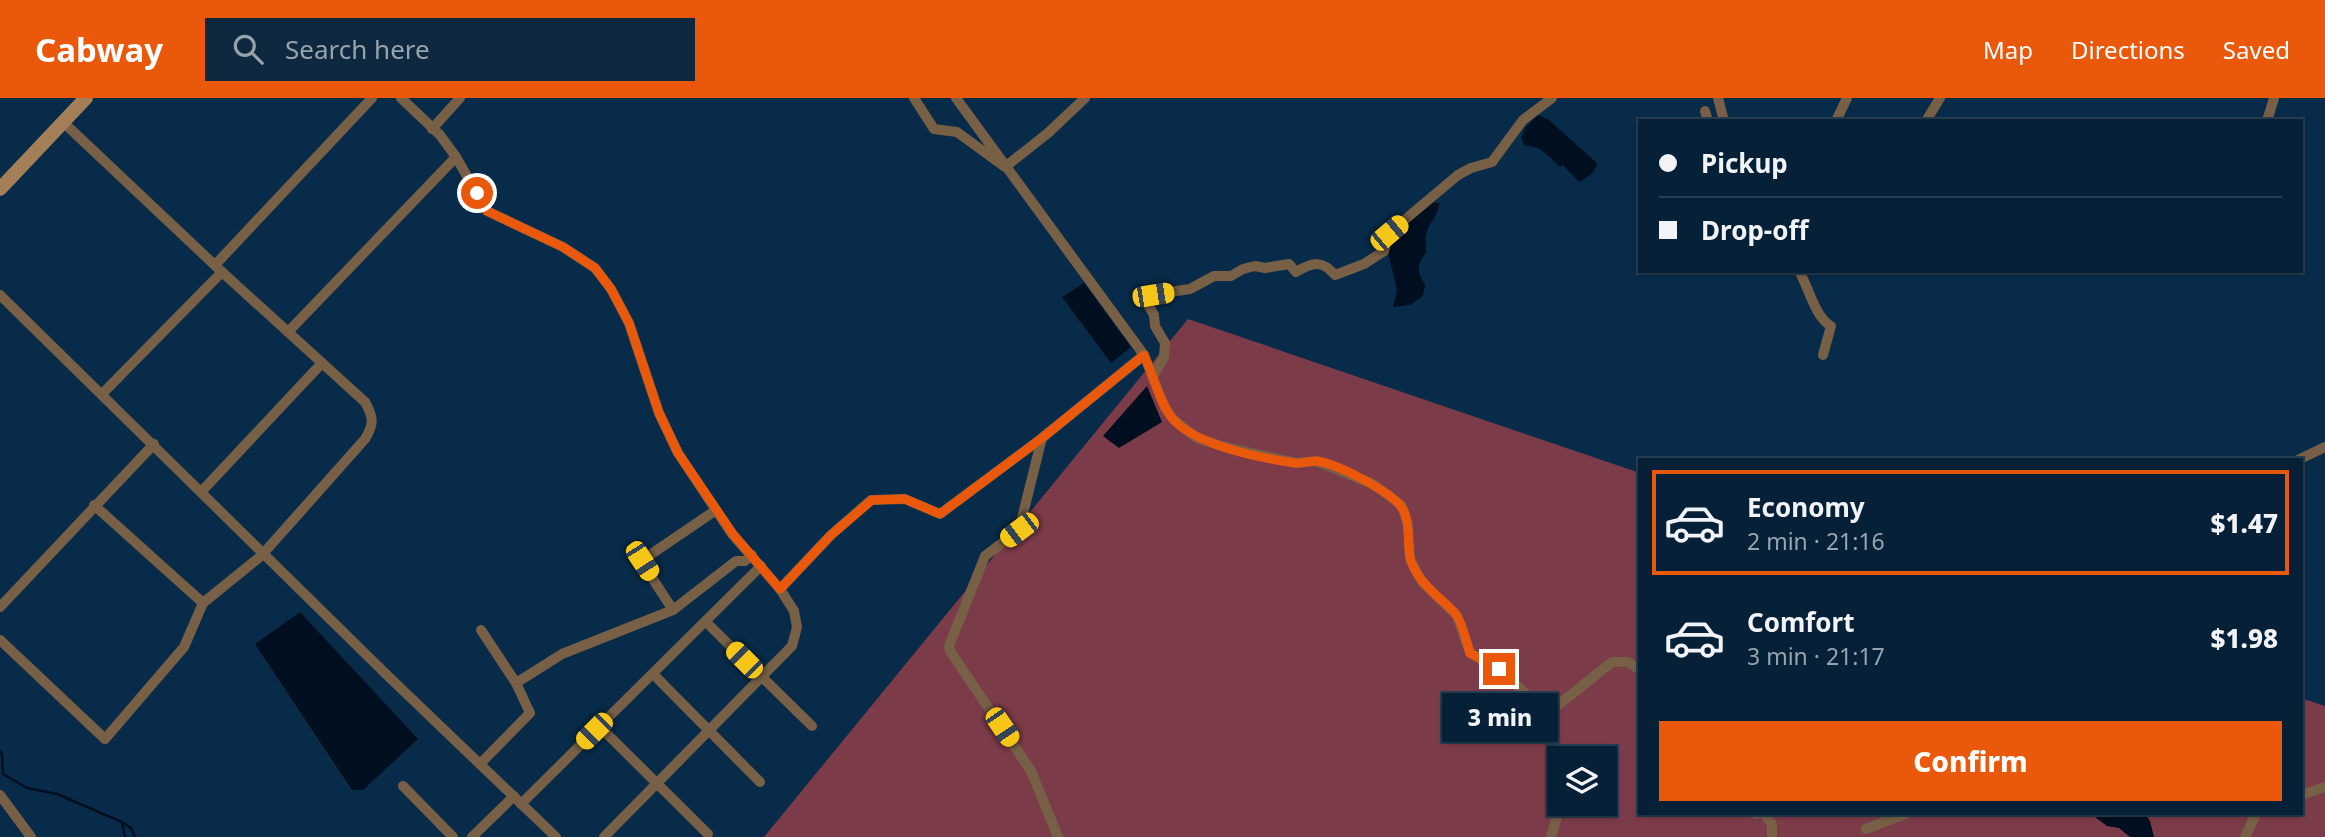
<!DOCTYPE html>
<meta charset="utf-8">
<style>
:root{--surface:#052037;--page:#0e283f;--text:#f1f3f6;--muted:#97a3ad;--line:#263e52;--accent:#ea580c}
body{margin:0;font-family:"Noto Sans",sans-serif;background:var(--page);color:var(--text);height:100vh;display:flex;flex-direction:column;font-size:26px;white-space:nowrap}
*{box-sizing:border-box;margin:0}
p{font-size:23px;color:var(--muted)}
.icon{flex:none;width:38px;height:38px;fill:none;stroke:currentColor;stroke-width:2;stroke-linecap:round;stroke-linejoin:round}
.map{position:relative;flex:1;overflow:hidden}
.details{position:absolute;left:1638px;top:360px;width:665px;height:357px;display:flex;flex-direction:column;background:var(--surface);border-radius:0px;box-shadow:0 2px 5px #0004,0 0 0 2px var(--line)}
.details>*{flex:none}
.guide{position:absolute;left:1638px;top:21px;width:665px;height:154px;border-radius:0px;box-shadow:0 2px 5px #0004,0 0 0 2px var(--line);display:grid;align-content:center;height:154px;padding:0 21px;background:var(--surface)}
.controls{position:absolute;left:1547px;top:648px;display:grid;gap:14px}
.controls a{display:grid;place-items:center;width:70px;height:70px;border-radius:0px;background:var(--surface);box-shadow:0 2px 5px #0004,0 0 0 2px var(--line);font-size:35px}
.end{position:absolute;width:32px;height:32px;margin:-16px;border:9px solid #ea580c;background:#fff;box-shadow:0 0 0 4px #fff}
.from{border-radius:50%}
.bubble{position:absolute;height:49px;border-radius:0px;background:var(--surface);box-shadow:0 2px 5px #0004,0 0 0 2px var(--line);font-size:23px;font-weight:800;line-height:49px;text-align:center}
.car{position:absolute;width:21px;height:42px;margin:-21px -10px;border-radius:9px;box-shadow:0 0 5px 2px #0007;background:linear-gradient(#f5c518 24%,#345 0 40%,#f5c518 0 76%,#345 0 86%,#f5c518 0)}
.guide b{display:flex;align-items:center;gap:24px;height:66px;font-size:26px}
.guide b+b{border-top:2px solid var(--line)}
.guide i{width:18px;height:18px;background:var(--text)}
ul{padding:12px 0 0;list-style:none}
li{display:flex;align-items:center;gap:21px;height:105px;margin:0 14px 10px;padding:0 7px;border:4px solid transparent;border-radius:0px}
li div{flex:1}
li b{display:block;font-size:26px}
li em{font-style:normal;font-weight:800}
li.on{border-color:var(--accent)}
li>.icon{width:63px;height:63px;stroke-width:1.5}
.button{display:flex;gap:14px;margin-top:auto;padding:14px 21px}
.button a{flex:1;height:80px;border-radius:0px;background:var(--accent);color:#fff;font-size:28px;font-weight:800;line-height:80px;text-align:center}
header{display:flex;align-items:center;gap:42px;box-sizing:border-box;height:98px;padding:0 35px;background:var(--accent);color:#fff}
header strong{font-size:33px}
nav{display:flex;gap:38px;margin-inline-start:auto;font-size:24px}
.search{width:490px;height:63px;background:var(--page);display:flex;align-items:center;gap:18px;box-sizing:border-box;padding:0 24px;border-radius:0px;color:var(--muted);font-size:26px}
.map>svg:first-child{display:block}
.green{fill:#7c3b49;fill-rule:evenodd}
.water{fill:#000f1f}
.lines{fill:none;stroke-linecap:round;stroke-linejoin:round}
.stream{stroke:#000f1f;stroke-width:2.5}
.street{stroke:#786047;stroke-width:10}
.secondary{stroke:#a47e56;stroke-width:14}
.route{stroke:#ea580c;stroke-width:9}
</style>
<header>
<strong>Cabway</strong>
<div class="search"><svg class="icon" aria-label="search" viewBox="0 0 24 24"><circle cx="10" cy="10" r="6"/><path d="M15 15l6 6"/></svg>Search here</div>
<nav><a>Map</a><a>Directions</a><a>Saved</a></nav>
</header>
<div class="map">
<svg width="2325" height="739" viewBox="0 0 2325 739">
<rect width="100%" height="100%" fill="#072b49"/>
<path class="green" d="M 1188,221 L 1640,375 L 1640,716 L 2301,716 L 2301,600 L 2325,608 L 2325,739 L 764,739 ZM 1559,660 L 1605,660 L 1605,705 L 1559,705 Z"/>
<g class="water">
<path d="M 1538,17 L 1549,22 L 1597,65 C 1596,74 1587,80 1579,84 L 1563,67 L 1560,69 C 1550,60 1539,46 1525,48 L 1521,40 L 1526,29 Z"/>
<path d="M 1431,104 L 1439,105 C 1439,118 1428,125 1426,137 C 1425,142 1426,149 1426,155 C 1416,166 1417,175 1425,186 L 1423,198 L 1410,207 L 1393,209 L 1397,192 L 1387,151 L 1390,138 Z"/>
<polygon points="1084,185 1131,249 1111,265 1062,199"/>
<polygon points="1147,288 1162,324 1119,350 1103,338"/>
<polygon points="300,514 418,641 363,692 352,692 255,546"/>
<polygon points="2091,716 2145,716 2150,723 2154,739 2130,739 2119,730 2107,728"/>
</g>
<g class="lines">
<g class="stream">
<polyline points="0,653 2,656 3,676 27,690 57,696 122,724 125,739"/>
<polyline points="122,724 131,730 135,739"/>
</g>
<g class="street">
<polyline points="401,0 440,37 456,59 487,113 563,149 595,170 611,191 629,225 659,315 678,355 732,436 780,491 794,513 797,529 792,548 604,739"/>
<polyline points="914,0 934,31 957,34 1005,69 1048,35 1085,0"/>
<polyline points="956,0 1144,257 1165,310 1174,322 1197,340 1225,349 1296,365 1316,363 1373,386 1396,403 1402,408 1408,427 1410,461 1422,484 1457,518 1470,555 1499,571 1543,612 1552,612 1612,564 1628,564 1640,572"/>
<polyline points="1718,0 1724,23"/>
<polyline points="1705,13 1708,23"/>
<polyline points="1836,23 1847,0"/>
<polyline points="1926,23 1940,0"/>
<polyline points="2267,23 2274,0"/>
<polyline points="432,31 460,0"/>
<polyline points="215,167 372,0"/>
<path d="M 1799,173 C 1809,190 1815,219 1831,228 L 1823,257"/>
<polyline points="0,197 389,579 556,739"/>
<polyline points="288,234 456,59"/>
<path d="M 1153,278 L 1164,259 L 1165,245 L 1155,228 L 1154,217 L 1143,198 L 1190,191 L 1214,178 L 1231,178 L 1243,171 L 1255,168 L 1265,170 L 1289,166 L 1296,174 C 1313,164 1322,162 1335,177 L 1364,166 L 1384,153 L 1389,135 L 1458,77 L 1471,70 L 1492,64 L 1523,22 L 1552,0"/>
<polyline points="102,296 222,174"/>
<polyline points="1042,340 1019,432 985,458 949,548 950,553 1031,673 1058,739"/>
<polyline points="2298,362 2325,349"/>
<polyline points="202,393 322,265"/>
<polyline points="94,407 203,505"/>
<polyline points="716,412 641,463 673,512 736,463 745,463 752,457"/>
<polyline points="780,491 831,437 871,402 905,401 940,416 1042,340 1144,257"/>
<polyline points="0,509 154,346"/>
<polyline points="709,527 812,628"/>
<path d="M 0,542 L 105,641 L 184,549 L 203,505 L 261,458 L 365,341 C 374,326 374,320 365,304 L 222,174 L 63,24"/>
<polyline points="655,578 760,684"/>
<polyline points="516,585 562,556 673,512"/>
<polyline points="602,631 708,736"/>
<polyline points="480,666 530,615 516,585 481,532"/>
<polyline points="403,688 453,739"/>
<polyline points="0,697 31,739"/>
<polyline points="2301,697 2325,689"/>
<polyline points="521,706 761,468"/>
<polyline points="1755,716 1756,716"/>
<polyline points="1764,716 1772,726 1772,739"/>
<polyline points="1866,731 1905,716"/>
<polyline points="472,739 514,698"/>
<polyline points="1551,739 1561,705"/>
<polyline points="2245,739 2256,716"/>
</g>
<polyline class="secondary" points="0,91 86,0"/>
</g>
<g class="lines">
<path class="route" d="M 477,95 L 487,113 L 563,149 L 595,170 L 611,191 L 629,225 L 659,315 L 678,355 L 733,436 L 780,491 L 831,437 L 872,402 L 905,401 L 940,416 L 1042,340 L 1144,257 C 1153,277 1159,303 1172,320 C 1194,347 1260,360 1295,365 C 1301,366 1309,363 1316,363 C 1336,365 1380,389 1396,403 C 1414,418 1405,444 1411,463 C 1419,486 1439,498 1455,515 C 1463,525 1466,543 1470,555 L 1499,571"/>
</g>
</svg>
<div class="controls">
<a><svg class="icon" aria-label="layers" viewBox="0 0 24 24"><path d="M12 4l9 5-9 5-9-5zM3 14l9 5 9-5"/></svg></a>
</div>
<i class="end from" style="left:477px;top:95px"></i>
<i class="end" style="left:1499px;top:571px"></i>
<div class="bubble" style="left:1442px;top:595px;width:116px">3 min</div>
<i class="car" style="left:1389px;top:135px;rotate:50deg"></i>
<i class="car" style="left:1153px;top:197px;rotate:81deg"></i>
<i class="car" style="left:1019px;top:432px;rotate:233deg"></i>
<i class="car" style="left:642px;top:463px;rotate:147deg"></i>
<i class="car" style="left:744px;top:562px;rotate:315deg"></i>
<i class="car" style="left:1002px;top:629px;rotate:146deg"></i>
<i class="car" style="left:594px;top:633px;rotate:225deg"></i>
<div class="guide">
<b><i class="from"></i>Pickup</b>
<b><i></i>Drop-off</b>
</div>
<section class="details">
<ul>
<li class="on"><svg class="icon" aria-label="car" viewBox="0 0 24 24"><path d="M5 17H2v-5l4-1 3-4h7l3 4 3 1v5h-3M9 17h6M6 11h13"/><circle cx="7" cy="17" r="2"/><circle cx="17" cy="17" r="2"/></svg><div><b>Economy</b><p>2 min · 21:16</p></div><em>$1.47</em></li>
<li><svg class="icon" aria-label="car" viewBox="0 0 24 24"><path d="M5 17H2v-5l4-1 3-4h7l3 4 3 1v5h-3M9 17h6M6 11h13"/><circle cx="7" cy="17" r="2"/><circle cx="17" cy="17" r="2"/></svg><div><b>Comfort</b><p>3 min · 21:17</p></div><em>$1.98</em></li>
</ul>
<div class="button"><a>Confirm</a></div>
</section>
</div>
